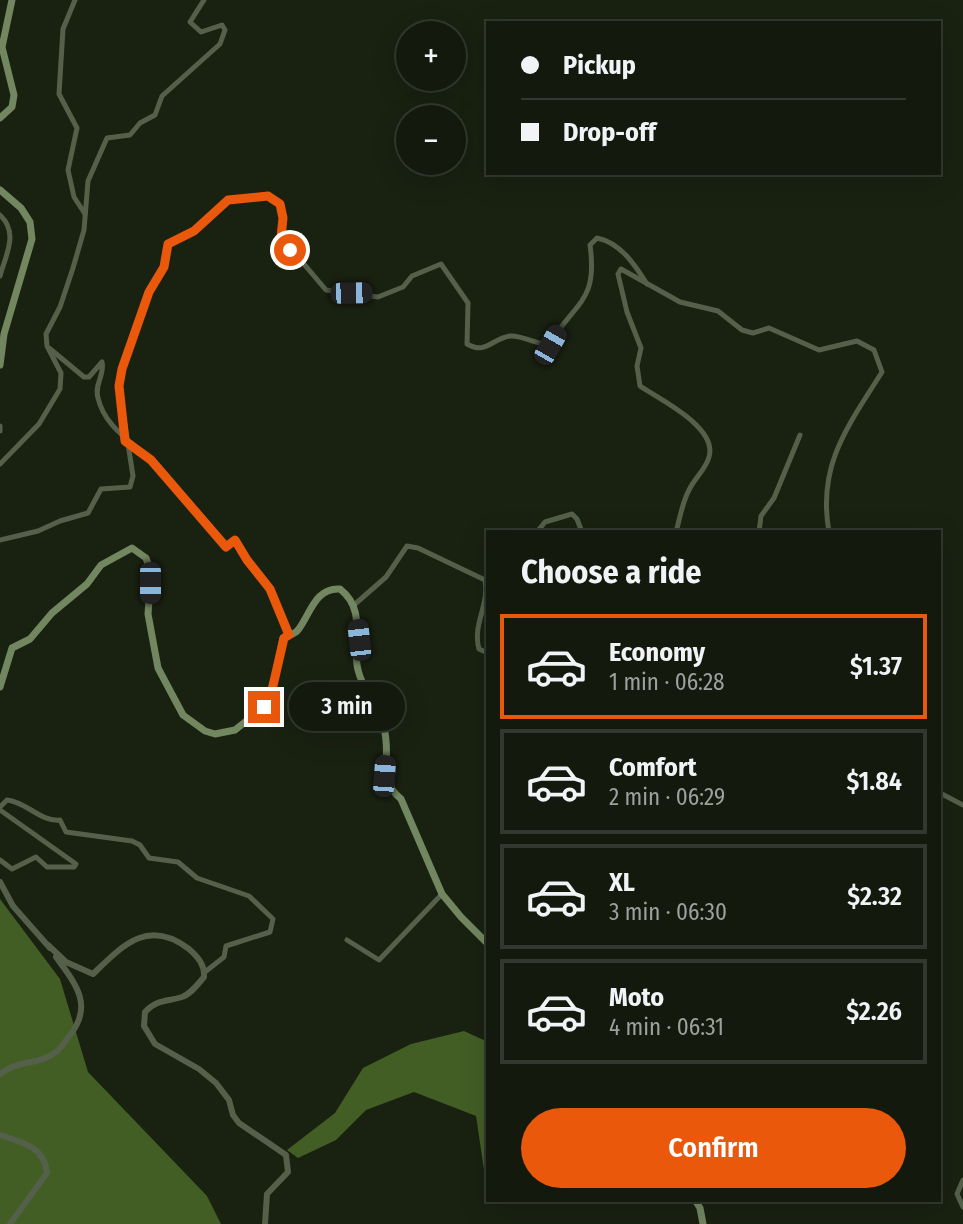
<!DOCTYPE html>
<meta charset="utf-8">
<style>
:root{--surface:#13190d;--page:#1c2216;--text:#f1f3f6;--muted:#9da09d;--line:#32382e;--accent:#ea580c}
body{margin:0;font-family:"Fira Sans Condensed",sans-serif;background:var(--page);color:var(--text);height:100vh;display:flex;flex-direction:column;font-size:26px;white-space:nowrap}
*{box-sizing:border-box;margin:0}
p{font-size:23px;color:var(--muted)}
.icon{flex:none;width:38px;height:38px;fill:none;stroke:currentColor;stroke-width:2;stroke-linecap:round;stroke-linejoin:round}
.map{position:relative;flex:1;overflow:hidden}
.sheet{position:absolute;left:486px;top:530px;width:455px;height:672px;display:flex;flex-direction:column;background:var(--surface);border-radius:0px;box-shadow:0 7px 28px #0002,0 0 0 2px var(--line)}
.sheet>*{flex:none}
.hud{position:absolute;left:486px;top:21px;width:455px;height:154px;border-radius:0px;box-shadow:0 7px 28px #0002,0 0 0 2px var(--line);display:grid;align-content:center;height:154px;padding:0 35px;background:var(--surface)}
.fabs{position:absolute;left:396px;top:21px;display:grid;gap:14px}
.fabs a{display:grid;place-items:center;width:70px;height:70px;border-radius:50%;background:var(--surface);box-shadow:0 7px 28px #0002,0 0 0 2px var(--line);font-size:35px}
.end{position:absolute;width:32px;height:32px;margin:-16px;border:9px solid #ea580c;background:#fff;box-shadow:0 0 0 4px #fff}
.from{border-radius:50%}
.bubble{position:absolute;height:49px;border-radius:24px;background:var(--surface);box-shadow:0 7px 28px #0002,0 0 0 2px var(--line);font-size:23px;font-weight:600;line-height:49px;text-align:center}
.car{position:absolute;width:21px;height:42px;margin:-21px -10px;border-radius:9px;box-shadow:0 0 5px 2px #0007;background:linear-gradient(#222 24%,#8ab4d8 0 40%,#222 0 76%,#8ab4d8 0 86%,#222 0)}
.hud b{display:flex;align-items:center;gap:24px;height:66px;font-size:26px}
.hud b+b{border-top:2px solid var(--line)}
.hud i{width:18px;height:18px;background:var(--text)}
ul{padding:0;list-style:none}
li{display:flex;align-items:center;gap:21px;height:105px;margin:0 14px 10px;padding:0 21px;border:4px solid var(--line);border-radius:0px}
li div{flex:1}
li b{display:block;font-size:26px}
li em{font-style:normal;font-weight:600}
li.active{border-color:var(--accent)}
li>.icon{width:63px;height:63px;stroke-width:1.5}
h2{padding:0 35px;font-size:32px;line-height:84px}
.cta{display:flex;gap:14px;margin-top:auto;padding:14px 35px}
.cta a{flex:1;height:80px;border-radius:42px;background:var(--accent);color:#fff;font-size:28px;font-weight:600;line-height:80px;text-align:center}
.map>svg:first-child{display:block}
.forest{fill:#425e25}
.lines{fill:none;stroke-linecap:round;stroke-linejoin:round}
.minor{stroke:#546049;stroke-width:5}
.tertiary{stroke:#546049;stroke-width:6}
.secondary{stroke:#728660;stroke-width:7}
.route{stroke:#ea580c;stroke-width:9}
</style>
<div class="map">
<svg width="963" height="1224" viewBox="0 0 963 1224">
<rect width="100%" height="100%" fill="#192111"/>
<g class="forest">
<polygon points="0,899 60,979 88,1072 207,1196 221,1224 0,1224"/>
<polygon points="464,1031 488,1042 488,1197 476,1116 414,1092 366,1110 336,1140 298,1158 287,1150 335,1113 363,1068 411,1044"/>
</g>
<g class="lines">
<g class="minor">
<polyline points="75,0 63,29 59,94 77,128 68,170 74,197 85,214"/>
<path d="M 0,215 C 19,233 6,254 0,276"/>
<path d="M 49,348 L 84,377 L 89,377 L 102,362 C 105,375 94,384 98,398 C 105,428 133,442 152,462 C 178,488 204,518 226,547 L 235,540 L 270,589 L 289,635"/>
<polyline points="0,426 0,431"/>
<polyline points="0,464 39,424 60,389 61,373 47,346 46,334 60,307 73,268 84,230 88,181 107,138 130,135 140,123 155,115 162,96 220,44 225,30 222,25 201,32 190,22 204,0"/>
<polyline points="537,532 545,522 572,514 577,519 582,532"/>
<path d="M 676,532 C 680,518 682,503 689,490 C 694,479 706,469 709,457 C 718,427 659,399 640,386 L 637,366 L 641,348 L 627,312 L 618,274 L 621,269 L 680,302 L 718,311 L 742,330 L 753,333 L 769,328 L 819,350 L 857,341 L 874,350 L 882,372 C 848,426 817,465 829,532"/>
<polyline points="759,532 761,516 774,498 800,435"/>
<path d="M 0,540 L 38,531 L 60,521 L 88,513 L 101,489 L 130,487 L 133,476 L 119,386 L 126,355 L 149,292 L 164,267 L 168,244 L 194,231 L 228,200 L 268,196 L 280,204 L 283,218 L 281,237 L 326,290 L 378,297 L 403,287 L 412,276 L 441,264 L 468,303 L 467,344 C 486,355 491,339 510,336 C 521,335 537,344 549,345 C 575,301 598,303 590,245 L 597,238 C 621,243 635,265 647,284"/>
<path d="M 354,605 L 386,577 L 407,546 L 418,548 L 485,580 C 490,604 472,624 479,649 L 488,653"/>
<polyline points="940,793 963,805"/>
<path d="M 0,807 L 7,800 C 27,802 40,822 60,820 L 66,832 L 132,841 L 140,845 L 149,858 L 178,862 L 197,878 L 249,896 L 273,919 L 270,932 L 226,946 L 224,957 L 205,972"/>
<polyline points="0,810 76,864 74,867 47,867 36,857 12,869 0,860"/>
<polyline points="347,940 379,960 442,894"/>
<polyline points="963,1180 957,1194 963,1207"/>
</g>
<g class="tertiary">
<polyline points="0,882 13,906 50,948"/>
<path d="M 48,945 L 66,962 L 93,974 C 123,945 148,918 189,949 C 198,957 205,965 204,977 C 198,984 191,994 182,997 C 167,1002 157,999 145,1012 L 144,1026 L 155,1044 L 199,1069 L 216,1083 L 229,1100 L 233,1115 L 239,1123 L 286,1155 L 288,1172 L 267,1194 L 265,1224"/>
<path d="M 0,1074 C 16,1060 40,1065 56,1052 C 61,1049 66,1040 70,1035 C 94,1005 75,983 56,957"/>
<path d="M 0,1135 C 22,1142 45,1147 47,1173 L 10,1224"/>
</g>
<g class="secondary">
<polyline points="0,118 12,107 14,95 2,47 12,0"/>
<polyline points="0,190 21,208 30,222 32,239 4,334 0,365"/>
<path d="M 0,687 L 12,648 L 30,639 L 52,613 L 87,584 L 101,565 L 132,548 L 146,558 L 151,572 L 148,614 L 158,668 L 183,715 L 205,731 L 215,734 L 235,730 L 264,707 L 272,690 L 283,638 C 288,635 294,635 298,630 C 310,615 315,587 340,589 C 368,611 351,642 358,670 C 363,691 379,709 384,729 C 392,756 376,779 401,799 L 442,894 L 461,917 L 488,944"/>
<polyline points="695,1200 700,1208 703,1224"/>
</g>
</g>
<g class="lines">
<polyline class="route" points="264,707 272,690 284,638 289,635 270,589 247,560 235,540 226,547 151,460 125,441 119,386 122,369 149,292 164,267 168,244 194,231 228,200 268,196 280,204 283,218 281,237 290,250"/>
</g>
</svg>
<div class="fabs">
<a>+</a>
<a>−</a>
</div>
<i class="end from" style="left:290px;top:250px"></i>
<i class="end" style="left:264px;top:707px"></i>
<div class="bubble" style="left:289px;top:682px;width:116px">3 min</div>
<i class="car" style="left:351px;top:293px;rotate:89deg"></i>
<i class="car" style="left:550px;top:345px;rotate:30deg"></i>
<i class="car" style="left:150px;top:583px;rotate:180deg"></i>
<i class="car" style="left:359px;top:640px;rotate:354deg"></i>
<i class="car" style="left:384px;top:776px;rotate:4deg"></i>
<div class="hud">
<b><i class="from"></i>Pickup</b>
<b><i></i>Drop-off</b>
</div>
<section class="sheet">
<h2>Choose a ride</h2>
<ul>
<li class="active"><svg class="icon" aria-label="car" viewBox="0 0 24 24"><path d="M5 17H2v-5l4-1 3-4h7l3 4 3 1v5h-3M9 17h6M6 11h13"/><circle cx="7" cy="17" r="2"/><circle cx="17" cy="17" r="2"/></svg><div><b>Economy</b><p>1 min · 06:28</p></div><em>$1.37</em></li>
<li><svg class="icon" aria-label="car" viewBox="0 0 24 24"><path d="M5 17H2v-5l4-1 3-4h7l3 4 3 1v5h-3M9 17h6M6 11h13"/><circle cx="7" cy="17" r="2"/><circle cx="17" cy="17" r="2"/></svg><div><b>Comfort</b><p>2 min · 06:29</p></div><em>$1.84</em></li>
<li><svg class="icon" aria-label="car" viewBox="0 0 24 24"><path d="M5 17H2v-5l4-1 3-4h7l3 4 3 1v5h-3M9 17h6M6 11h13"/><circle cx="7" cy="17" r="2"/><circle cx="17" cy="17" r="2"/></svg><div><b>XL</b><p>3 min · 06:30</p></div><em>$2.32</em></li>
<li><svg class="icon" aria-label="car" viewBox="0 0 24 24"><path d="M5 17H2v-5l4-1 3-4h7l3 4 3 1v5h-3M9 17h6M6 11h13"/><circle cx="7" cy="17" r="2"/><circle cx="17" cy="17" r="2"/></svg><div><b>Moto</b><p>4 min · 06:31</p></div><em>$2.26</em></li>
</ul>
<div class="cta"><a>Confirm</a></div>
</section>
</div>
